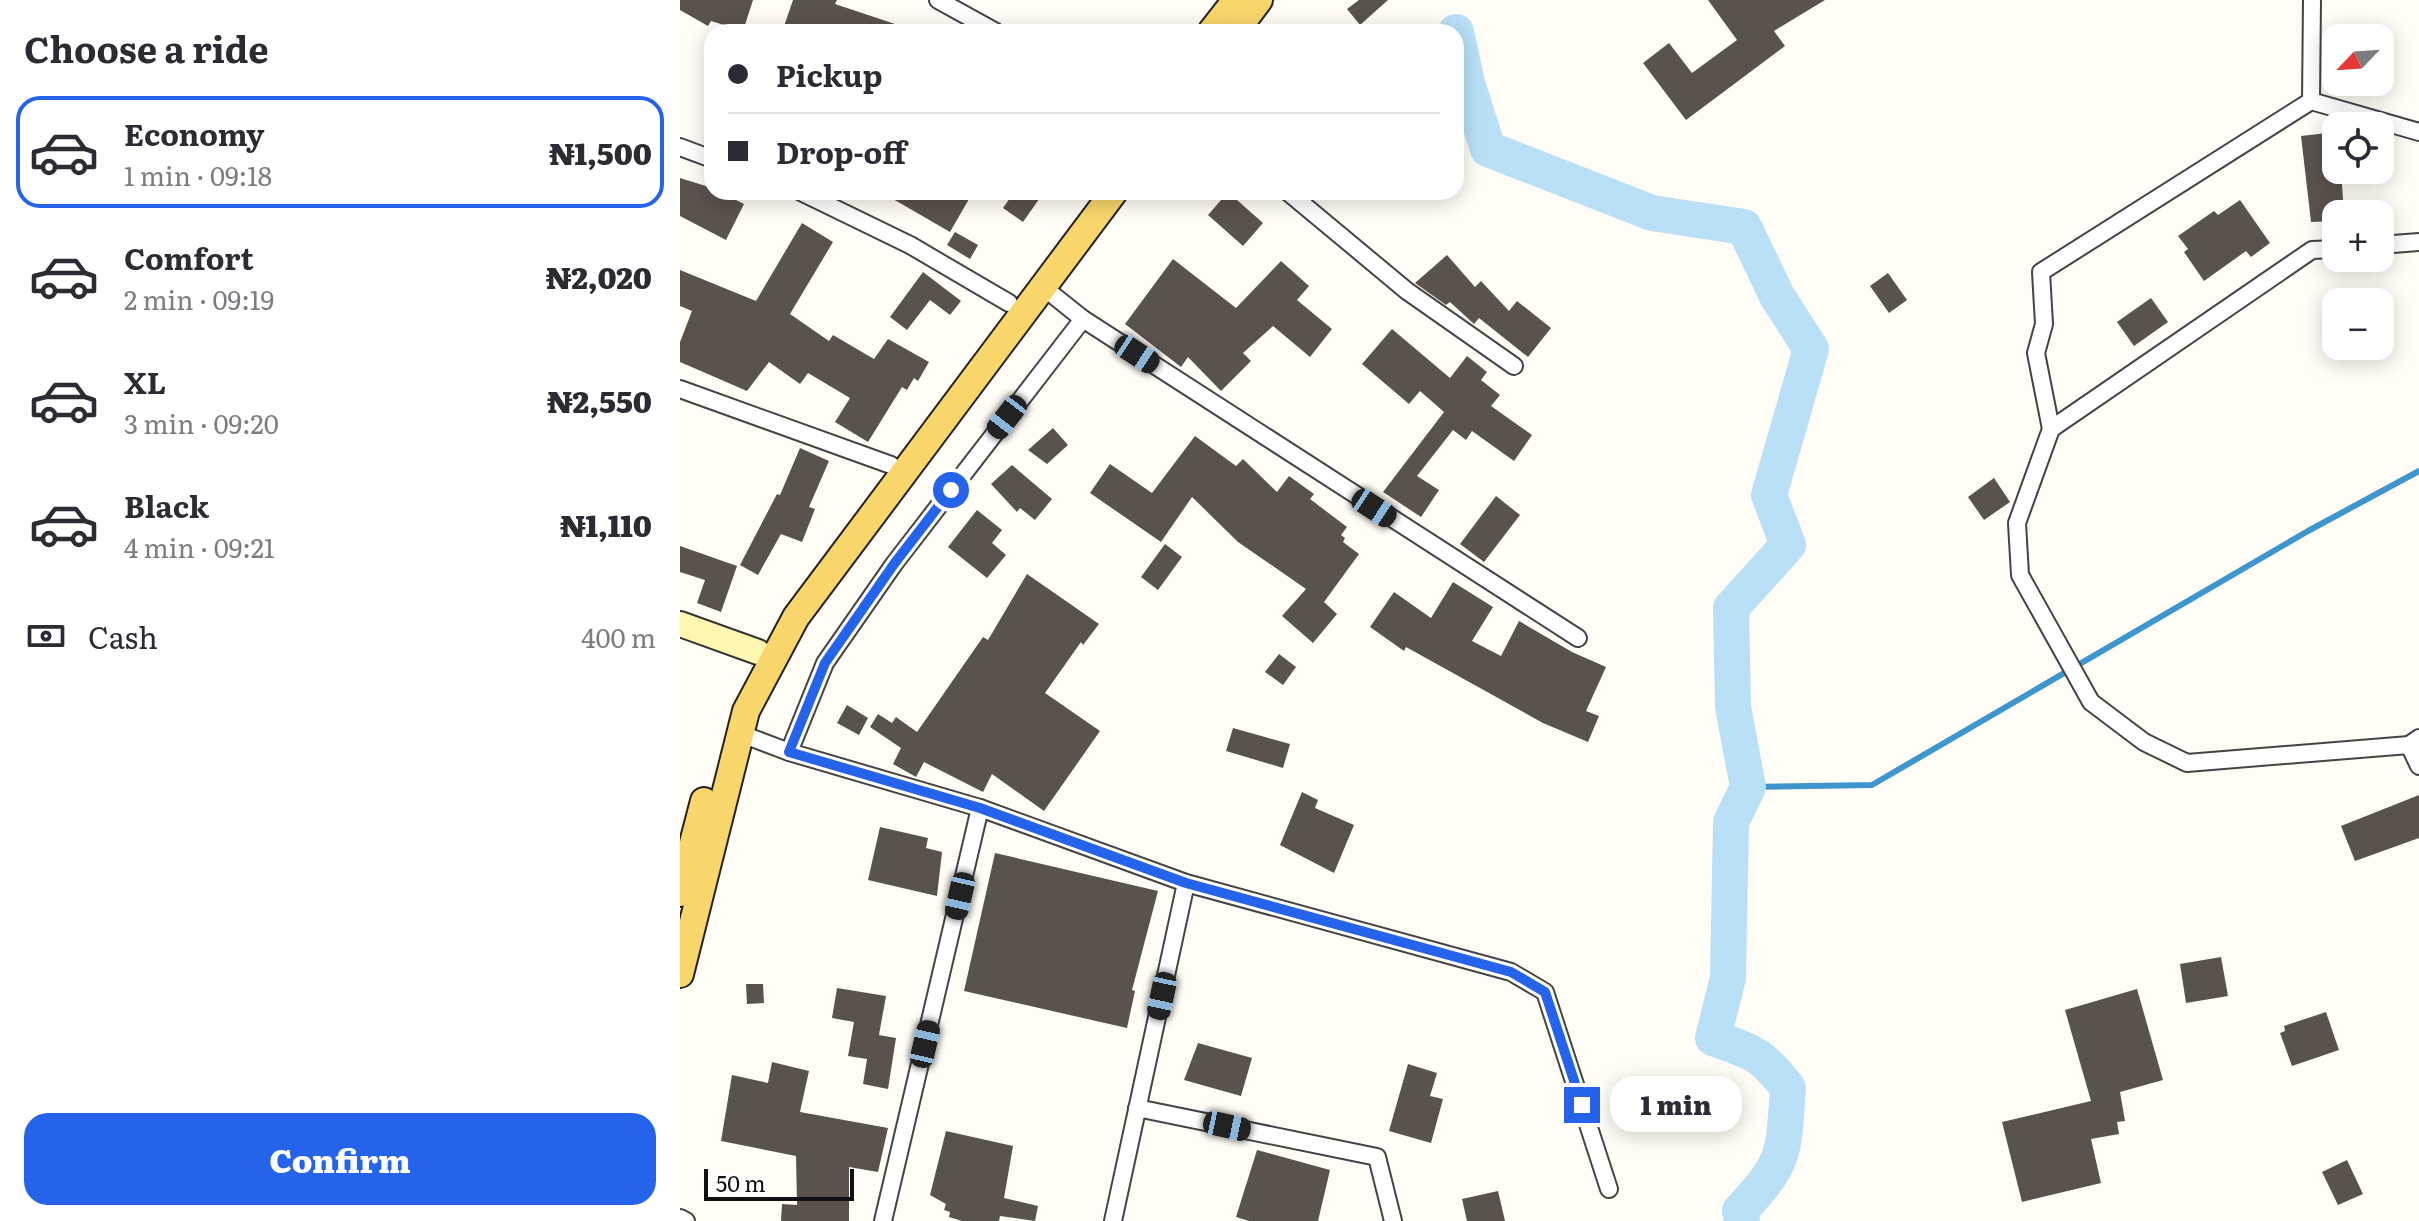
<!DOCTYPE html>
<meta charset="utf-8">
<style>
:root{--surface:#fff;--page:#f2f2f3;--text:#2b2b33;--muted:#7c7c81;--line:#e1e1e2;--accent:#2563eb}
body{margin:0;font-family:Literata,serif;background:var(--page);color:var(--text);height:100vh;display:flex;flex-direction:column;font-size:30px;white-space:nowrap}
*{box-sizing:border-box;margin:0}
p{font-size:26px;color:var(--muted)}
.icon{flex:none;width:44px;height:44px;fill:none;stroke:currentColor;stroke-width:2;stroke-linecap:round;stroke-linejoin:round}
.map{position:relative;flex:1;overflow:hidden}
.drawer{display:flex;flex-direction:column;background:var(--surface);width:680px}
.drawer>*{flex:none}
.hud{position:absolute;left:24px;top:24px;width:760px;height:176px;border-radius:24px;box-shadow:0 4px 20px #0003;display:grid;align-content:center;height:176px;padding:0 24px;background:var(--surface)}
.needle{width:52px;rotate:245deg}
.fabs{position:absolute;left:1642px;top:24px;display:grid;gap:16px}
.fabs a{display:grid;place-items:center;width:72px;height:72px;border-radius:16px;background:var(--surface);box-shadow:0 4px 20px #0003;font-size:40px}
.scale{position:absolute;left:24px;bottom:20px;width:150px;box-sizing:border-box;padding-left:8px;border:4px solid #111;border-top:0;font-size:22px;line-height:28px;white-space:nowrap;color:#111;-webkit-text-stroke:6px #fff;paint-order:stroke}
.end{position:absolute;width:36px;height:36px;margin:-18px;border:10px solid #2563eb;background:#fff;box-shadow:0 0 0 4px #fff}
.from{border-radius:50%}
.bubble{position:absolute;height:56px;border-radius:24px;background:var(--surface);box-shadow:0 4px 20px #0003;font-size:26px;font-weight:800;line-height:56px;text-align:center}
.car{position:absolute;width:24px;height:48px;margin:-24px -12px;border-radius:10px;box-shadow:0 0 6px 2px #0007;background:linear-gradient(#222 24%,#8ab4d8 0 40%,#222 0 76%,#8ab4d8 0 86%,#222 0)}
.hud b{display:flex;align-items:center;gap:28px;height:76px;font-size:30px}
.hud b+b{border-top:2px solid var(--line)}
.hud i{width:20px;height:20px;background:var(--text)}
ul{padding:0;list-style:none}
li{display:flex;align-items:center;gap:24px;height:112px;margin:0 16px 12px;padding:0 8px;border:4px solid transparent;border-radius:24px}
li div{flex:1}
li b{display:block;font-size:30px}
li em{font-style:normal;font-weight:800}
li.selected{border-color:var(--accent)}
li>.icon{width:72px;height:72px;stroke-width:1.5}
h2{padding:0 24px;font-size:36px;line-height:96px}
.pay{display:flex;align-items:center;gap:20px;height:88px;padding:0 24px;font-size:30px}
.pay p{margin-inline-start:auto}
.action{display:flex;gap:16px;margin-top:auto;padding:16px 24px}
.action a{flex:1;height:92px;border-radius:24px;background:var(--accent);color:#fff;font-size:32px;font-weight:800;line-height:92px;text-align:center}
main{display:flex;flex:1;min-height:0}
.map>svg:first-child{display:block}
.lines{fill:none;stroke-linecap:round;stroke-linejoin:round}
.stream{stroke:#3f96cf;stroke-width:6}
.river{stroke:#b9e0f7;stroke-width:36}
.building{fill:#5a524d}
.street-casing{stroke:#444;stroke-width:20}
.secondary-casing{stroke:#333;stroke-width:28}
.primary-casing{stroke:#222;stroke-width:30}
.street{stroke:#fff;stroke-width:16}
.secondary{stroke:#fff6b0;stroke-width:24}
.primary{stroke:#f9d66b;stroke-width:26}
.route{stroke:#2563eb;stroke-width:10}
</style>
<main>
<section class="drawer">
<h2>Choose a ride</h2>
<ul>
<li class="selected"><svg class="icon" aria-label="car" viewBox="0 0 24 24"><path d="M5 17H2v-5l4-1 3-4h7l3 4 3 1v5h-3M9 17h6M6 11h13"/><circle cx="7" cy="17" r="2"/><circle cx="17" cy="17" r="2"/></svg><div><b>Economy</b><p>1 min · 09:18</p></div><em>₦1,500</em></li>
<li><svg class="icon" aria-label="car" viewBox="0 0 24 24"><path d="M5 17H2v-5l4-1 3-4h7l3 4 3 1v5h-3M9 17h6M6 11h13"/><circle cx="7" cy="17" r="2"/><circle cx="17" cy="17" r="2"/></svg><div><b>Comfort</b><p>2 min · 09:19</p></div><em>₦2,020</em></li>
<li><svg class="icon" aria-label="car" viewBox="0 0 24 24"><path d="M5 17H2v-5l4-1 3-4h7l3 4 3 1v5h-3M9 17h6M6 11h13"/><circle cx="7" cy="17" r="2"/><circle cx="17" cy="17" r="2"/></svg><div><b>XL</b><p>3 min · 09:20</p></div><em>₦2,550</em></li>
<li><svg class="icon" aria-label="car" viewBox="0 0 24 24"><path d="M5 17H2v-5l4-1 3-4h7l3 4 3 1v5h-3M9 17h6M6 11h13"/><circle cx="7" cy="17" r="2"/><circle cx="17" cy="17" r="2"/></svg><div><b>Black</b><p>4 min · 09:21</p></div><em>₦1,110</em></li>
</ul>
<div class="pay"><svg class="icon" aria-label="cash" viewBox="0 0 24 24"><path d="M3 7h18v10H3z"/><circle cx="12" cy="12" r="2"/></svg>Cash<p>400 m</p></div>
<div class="action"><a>Confirm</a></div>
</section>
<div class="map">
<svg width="1739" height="1221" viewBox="0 0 1739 1221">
<rect width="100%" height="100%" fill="#fffdf5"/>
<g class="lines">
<polyline class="stream" points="1068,787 1192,785 1628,531 1739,471"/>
<path class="river" d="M 776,32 L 787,83 L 808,149 L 972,213 L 1064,227 L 1097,296 L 1131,349 L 1089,495 L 1108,545 L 1051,608 L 1053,707 L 1068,787 L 1051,822 L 1048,978 L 1033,1038 C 1073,1052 1082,1054 1108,1088 C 1103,1155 1107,1160 1060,1211 L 1062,1221"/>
</g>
<g class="building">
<polygon points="0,0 73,0 63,31 31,21 28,26 0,10"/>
<polygon points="113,0 157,0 155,4 230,29 229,32 102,32"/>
<polygon points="679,0 708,0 680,25 667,9"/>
<polygon points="1028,0 1145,0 1094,31 1105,46 1006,120 963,63 989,43 1012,73 1057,40"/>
<polygon points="1656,132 1656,170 1661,170 1664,214 1656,214 1656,221 1631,222 1621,136"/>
<polygon points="0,178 29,187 32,192 40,192 64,204 46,240 0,216"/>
<polygon points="201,192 293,192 270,232"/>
<polygon points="334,192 364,192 343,222 323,208"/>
<polygon points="548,192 583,223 563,246 528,215"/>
<polygon points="1560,200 1590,243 1571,257 1566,251 1524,281 1504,252 1508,249 1498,236 1534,211 1538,215"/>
<polygon points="122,223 153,242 110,314 149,341 153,335 194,359 208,339 249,362 238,381 234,378 227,390 222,387 188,442 155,422 170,398 128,373 120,384 89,362 67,391 0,362 0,342 12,311 0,306 0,270 76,301"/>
<polygon points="275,232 298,245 290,259 267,245"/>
<polygon points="767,255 795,287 801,281 829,311 837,301 871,328 848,357 799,318 794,324 770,302 766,305 735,283"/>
<polygon points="493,259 556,308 601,261 629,286 617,300 652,329 630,357 593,326 563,353 571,361 541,391 508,357 501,367 445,324"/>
<polygon points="243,272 281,301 270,315 250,300 227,330 210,317"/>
<polygon points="1208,273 1227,300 1209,313 1190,286"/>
<polygon points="1471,298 1488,322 1454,346 1437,322"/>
<polygon points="712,329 770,378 787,356 807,372 801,380 820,395 811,406 852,435 834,461 792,431 786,440 773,430 737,476 759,490 741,517 703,492 764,412 740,391 729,404 682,364"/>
<polygon points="373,428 388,445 367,464 348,450"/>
<polygon points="515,436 556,466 563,459 597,492 609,476 634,494 630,499 667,527 661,535 665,538 663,542 679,554 644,602 657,614 633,643 602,616 626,589 558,542 512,497 481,542 410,493 430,464 472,493"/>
<polygon points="120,448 149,461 129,507 135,509 122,542 101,534 78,575 60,565 97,494 100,495"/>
<polygon points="332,465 372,499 355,520 340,508 337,512 311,484"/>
<polygon points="1314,478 1330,502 1304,520 1288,497"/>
<polygon points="816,496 840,515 804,562 780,544"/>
<polygon points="297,510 322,530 312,543 326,555 307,578 268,547"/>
<polygon points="485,544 502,557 478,590 461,577"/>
<polygon points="0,546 57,566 41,612 17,603 25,580 0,572"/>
<polygon points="347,574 419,624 403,645 401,642 365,693 420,731 364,811 312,774 303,792 244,762 236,777 213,764 221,748 190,727 198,714 212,723 216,717 237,732 303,637 308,640"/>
<polygon points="773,582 813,607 792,641 821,656 839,621 892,652 926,667 906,711 919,716 908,742 863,723 726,647 724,651 690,627 714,592 751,618"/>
<polygon points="599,654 616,667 603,685 585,672"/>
<polygon points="167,705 188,718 179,735 157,723"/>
<polygon points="553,728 610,744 603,768 546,751"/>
<polygon points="622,792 638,800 635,808 674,825 654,873 600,845"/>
<polygon points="1739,795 1739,838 1675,861 1661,826"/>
<polygon points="200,827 248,838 246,848 262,852 257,896 188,880"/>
<polygon points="315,853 478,891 452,990 455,991 447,1028 284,991"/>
<polygon points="1541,957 1548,996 1506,1003 1500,964"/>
<polygon points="66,984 83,984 84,1003 67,1004"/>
<polygon points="157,988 206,996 199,1035 216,1038 208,1089 183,1084 187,1059 168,1056 174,1022 152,1018"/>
<polygon points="1457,989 1483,1080 1440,1092 1445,1121 1437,1122 1439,1134 1411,1139 1421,1183 1342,1202 1322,1122 1411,1101 1385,1010"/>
<polygon points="1646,1012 1659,1050 1612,1066 1600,1033 1605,1031 1604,1026"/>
<polygon points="518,1043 572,1058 561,1096 504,1080"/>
<polygon points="92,1062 129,1071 120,1112 208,1128 198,1172 169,1167 169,1221 101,1221 102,1204 117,1205 116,1156 41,1141 52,1075 88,1083"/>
<polygon points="728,1064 757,1073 750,1096 763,1099 751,1143 709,1131"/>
<polygon points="266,1131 333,1146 324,1198 358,1206 355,1221 320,1216 319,1221 282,1221 269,1217 270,1212 264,1210 266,1204 250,1195"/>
<polygon points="577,1150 650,1170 638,1221 569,1221 556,1217"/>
<polygon points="1667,1160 1683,1194 1658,1205 1642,1172"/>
<polygon points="818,1191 825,1221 787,1221 782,1199"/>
</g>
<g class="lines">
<defs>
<g id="street">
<polyline points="258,0 316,32"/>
<polyline points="1632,0 1631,101 1361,272 1364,324 1356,353 1371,429 1337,523 1340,575 1411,702 1464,742 1507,763 1729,745 1739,738"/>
<polyline points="1631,101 1739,132"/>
<polyline points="0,147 32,159"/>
<polyline points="121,192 230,245 329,303"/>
<polyline points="608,192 727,291 834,366"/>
<polyline points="1700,245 1739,242"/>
<polyline points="363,287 403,319 898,638"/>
<polyline points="0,389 211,465"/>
<polyline points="1371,429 1632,250 1656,249"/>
<polyline points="59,733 109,752 300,808 506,883 831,972 865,992 929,1189"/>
<polyline points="1729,745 1739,766"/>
<polyline points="109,752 145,663 214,564 403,319"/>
<polyline points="457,1108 697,1157 713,1221"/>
<polyline points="0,1218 6,1221"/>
<polyline points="203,1221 300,808"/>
<polyline points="433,1221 506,883"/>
</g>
<polyline id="secondary" points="0,624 78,652"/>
<g id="primary">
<polyline points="531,32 556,0"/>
<polyline points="555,32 579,0"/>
<polyline points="0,893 24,801"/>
<polyline points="0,974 66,711 116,617 434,192"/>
</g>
</defs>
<use href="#street" class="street-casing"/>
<use href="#secondary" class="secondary-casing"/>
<use href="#primary" class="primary-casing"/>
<use href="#street" class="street"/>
<use href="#secondary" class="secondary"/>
<use href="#primary" class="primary"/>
</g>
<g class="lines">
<polyline class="route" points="271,490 214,564 145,663 109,752 300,808 506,883 831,972 865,992 902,1105"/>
</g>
</svg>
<div class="fabs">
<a><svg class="needle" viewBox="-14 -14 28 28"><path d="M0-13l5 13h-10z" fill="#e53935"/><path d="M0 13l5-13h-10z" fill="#7c7c81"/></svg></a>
<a><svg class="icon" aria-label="locate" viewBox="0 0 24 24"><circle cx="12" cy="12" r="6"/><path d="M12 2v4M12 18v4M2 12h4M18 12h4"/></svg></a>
<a>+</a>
<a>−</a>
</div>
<div class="scale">50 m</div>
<i class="end from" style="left:271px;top:490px"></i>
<i class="end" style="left:902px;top:1105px"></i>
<div class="bubble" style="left:930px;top:1076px;width:132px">1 min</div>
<i class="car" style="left:457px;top:354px;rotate:123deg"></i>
<i class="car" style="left:327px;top:417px;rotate:218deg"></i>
<i class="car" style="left:694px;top:508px;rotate:123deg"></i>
<i class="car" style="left:280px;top:896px;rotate:193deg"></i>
<i class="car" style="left:482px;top:996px;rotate:192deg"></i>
<i class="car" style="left:245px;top:1044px;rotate:13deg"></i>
<i class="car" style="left:547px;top:1126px;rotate:102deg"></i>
<div class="hud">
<b><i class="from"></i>Pickup</b>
<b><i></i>Drop-off</b>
</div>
</div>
</main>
